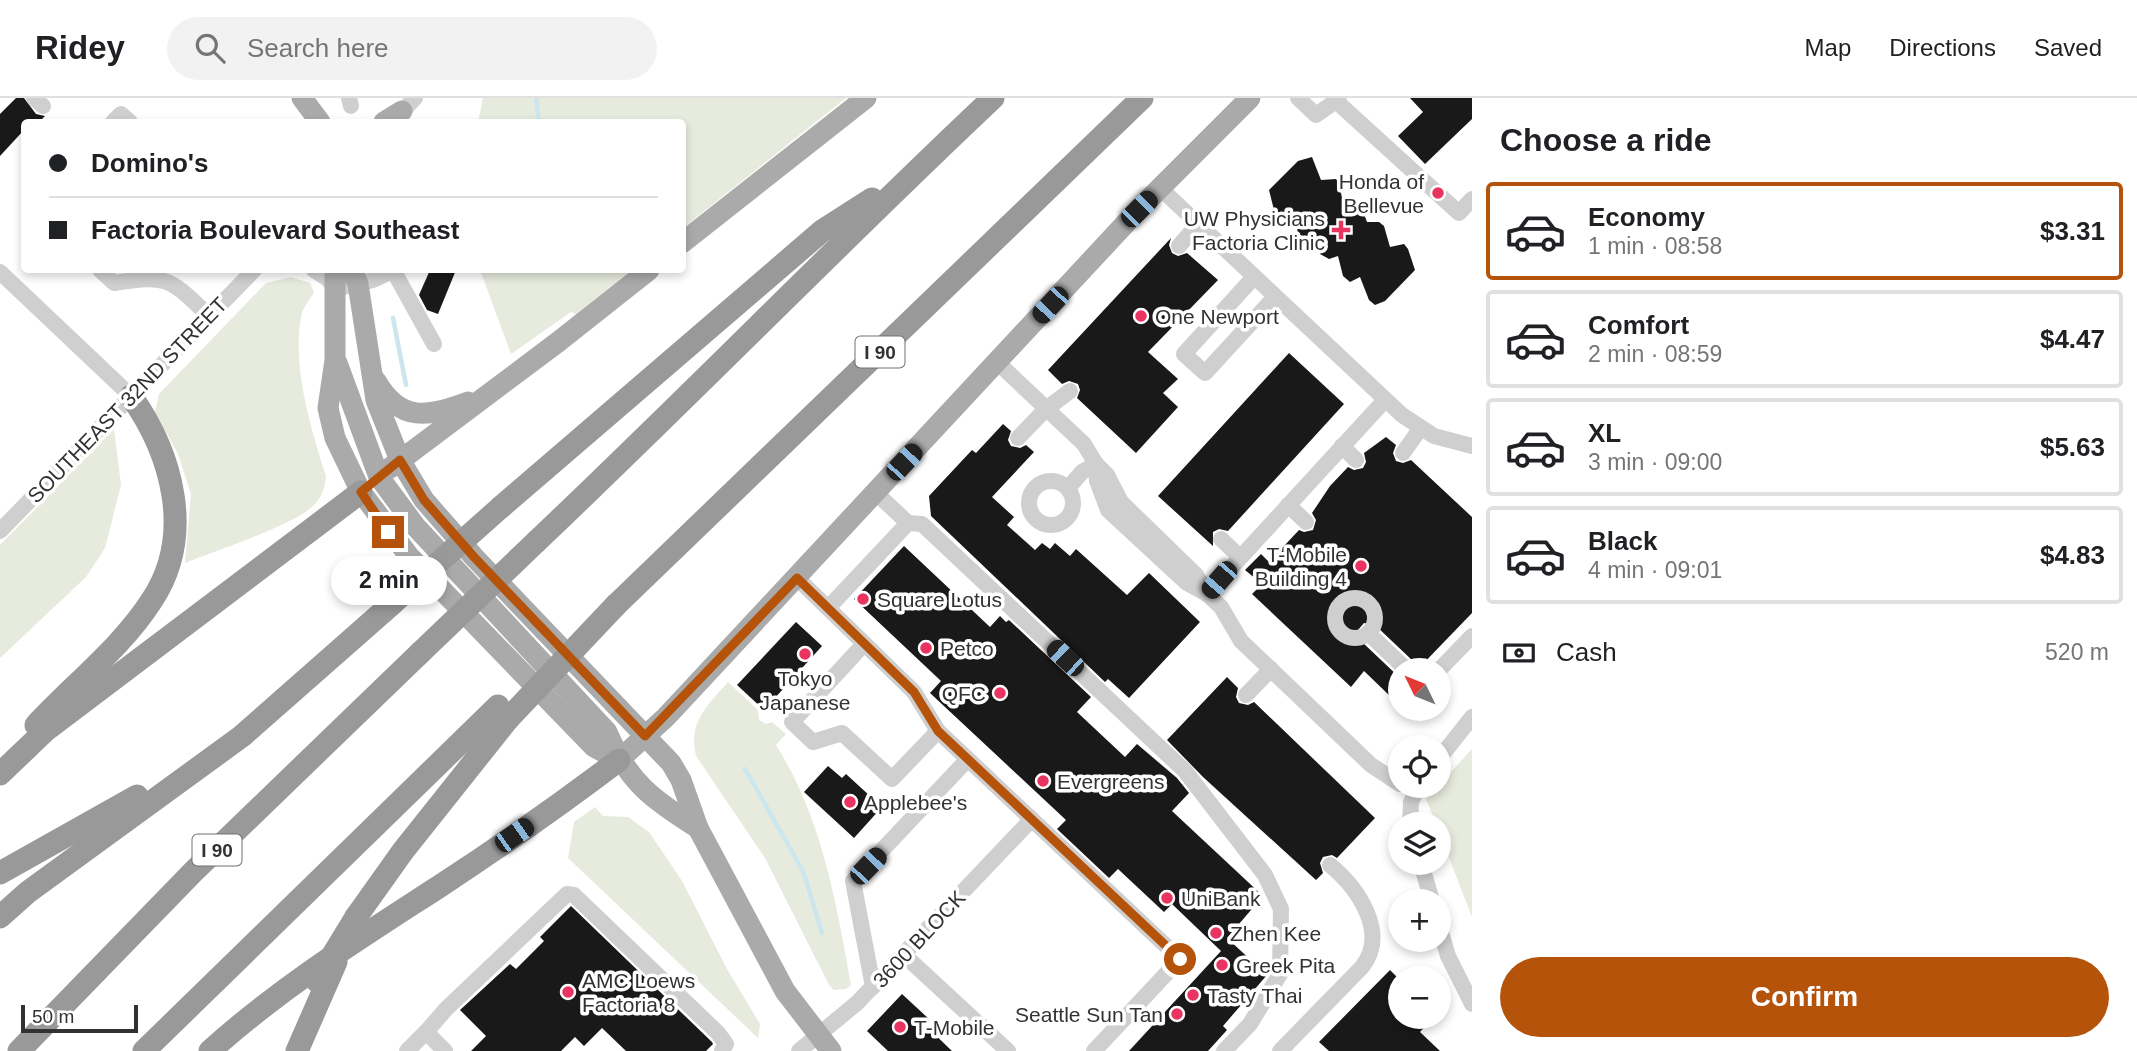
<!DOCTYPE html>
<meta charset="utf-8">
<style>
:root{--surface:#fff;--page:#f2f2f2;--text:#202124;--muted:#757577;--line:#e0e0e0;--accent:#b45309}
body{margin:0;font-family:Arial,sans-serif;background:var(--page);color:var(--text);height:100vh;display:flex;flex-direction:column;font-size:26px;white-space:nowrap}
*{box-sizing:border-box;margin:0}
p{font-size:23px;color:var(--muted)}
.icon{flex:none;width:38px;height:38px;fill:none;stroke:currentColor;stroke-width:2;stroke-linecap:round;stroke-linejoin:round}
.map{position:relative;flex:1;overflow:hidden}
.sheet{display:flex;flex-direction:column;background:var(--surface);width:665px}
.sheet>*{flex:none}
.banner{position:absolute;left:21px;top:21px;width:665px;height:154px;border-radius:7px;box-shadow:0 4px 10px #0003;display:grid;align-content:center;height:154px;padding:0 28px;background:var(--surface)}
.needle{width:46px;rotate:313deg}
.fabs{position:absolute;left:1388px;top:560px;display:grid;gap:14px}
.fabs a{display:grid;place-items:center;width:63px;height:63px;border-radius:50%;background:var(--surface);box-shadow:0 4px 10px #0003;font-size:35px}
.scale{position:absolute;left:21px;bottom:18px;width:117px;box-sizing:border-box;padding-left:7px;border:4px solid #323232;border-top:0;font-size:19px;line-height:24px;white-space:nowrap;color:#323232;-webkit-text-stroke:5px #fff;paint-order:stroke}
.end{position:absolute;width:32px;height:32px;margin:-16px;border:9px solid #b45309;background:#fff;box-shadow:0 0 0 4px #fff}
.from{border-radius:50%}
.bubble{position:absolute;height:49px;border-radius:24px;background:var(--surface);box-shadow:0 4px 10px #0003;font-size:23px;font-weight:700;line-height:49px;text-align:center}
.car{position:absolute;width:21px;height:42px;margin:-21px -10px;border-radius:9px;box-shadow:0 0 5px 2px #0007;background:linear-gradient(#222 24%,#8ab4d8 0 40%,#222 0 76%,#8ab4d8 0 86%,#222 0)}
.banner b{display:flex;align-items:center;gap:24px;height:66px;font-size:26px}
.banner b+b{border-top:2px solid var(--line)}
.banner i{width:18px;height:18px;background:var(--text)}
ul{padding:0;list-style:none}
li{display:flex;align-items:center;gap:21px;height:98px;margin:0 14px 10px;padding:0 14px;border:4px solid var(--line);border-radius:7px}
li div{flex:1}
li b{display:block;font-size:26px}
li em{font-style:normal;font-weight:700}
li.active{border-color:var(--accent)}
li>.icon{width:63px;height:63px;stroke-width:1.5}
h2{padding:0 28px;font-size:32px;line-height:84px}
.pay{display:flex;align-items:center;gap:18px;height:77px;padding:0 28px;font-size:26px}
.pay p{margin-inline-start:auto}
.primary-button{display:flex;gap:14px;margin-top:auto;padding:14px 28px}
.primary-button a{flex:1;height:80px;border-radius:42px;background:var(--accent);color:#fff;font-size:28px;font-weight:700;line-height:80px;text-align:center}
header{display:flex;align-items:center;gap:42px;box-sizing:border-box;height:98px;padding:0 35px;background:var(--surface);border-bottom:2px solid var(--line)}
header strong{font-size:33px}
nav{display:flex;gap:38px;margin-inline-start:auto;font-size:24px}
.search{width:490px;height:63px;background:var(--page);display:flex;align-items:center;gap:18px;box-sizing:border-box;padding:0 24px;border-radius:38px;color:var(--muted);font-size:26px}
main{display:flex;flex:1;min-height:0}
.map>svg:first-child{display:block}
.green{fill:#e7ebdd}
.lines{fill:none;stroke-linecap:round;stroke-linejoin:round}
.stream{stroke:#cce6ee;stroke-width:4.5}
.building{fill:#191919}
.minor{stroke:#cfcfcf;stroke-width:16}
.major{stroke:#aaa;stroke-width:21}
.highway{stroke:#999;stroke-width:23}
.highway-bridge{stroke:#999;stroke-width:23}
.route{stroke:#b45309;stroke-width:9}
.poi-dot{fill:#e93360;stroke:#fff;stroke-width:2.5}
.labels{text-anchor:middle;dominant-baseline:central;stroke-width:7;stroke-linejoin:round;paint-order:stroke}
.shield{fill:#fff;stroke:#707070;stroke-width:2}
.shield-label{font-size:19px;font-weight:bold;fill:#323232}
.poi-label{font-size:21px;fill:#323232;stroke:#fff;text-anchor:start}
.street-label{font-size:21px;fill:#323232;stroke:#fff}
</style>
<header>
<strong>Ridey</strong>
<div class="search"><svg class="icon" aria-label="search" viewBox="0 0 24 24"><circle cx="10" cy="10" r="6"/><path d="M15 15l6 6"/></svg>Search here</div>
<nav><a>Map</a><a>Directions</a><a>Saved</a></nav>
</header>
<main>
<div class="map">
<svg width="1472" height="953" viewBox="0 0 1472 953">
<rect width="100%" height="100%" fill="#fff"/>
<g class="green">
<polygon points="483,0 846,0 683,130 682,24 478,24"/>
<polygon points="480,172 631,172 576,216 571,214 511,256"/>
<path d="M 291,179 L 310,185 L 314,195 C 309,202 302,211 301,219 C 292,270 311,330 326,378 C 325,390 322,399 314,407 C 295,427 214,453 185,465 L 191,396 L 178,356 L 155,314 L 159,296 L 266,185 Z"/>
<polygon points="114,331 121,387 105,450 86,479 0,560 0,447"/>
<path d="M 728,584 L 758,612 L 759,622 L 766,626 L 772,624 L 786,636 L 776,647 C 822,720 836,803 851,887 L 846,891 L 834,892 L 829,887 L 765,760 L 696,658 C 688,624 707,608 728,584 Z"/>
<polygon points="1472,651 1472,819 1439,734 1438,726 1436,726 1426,701"/>
<polygon points="595,709 603,718 628,719 649,734 682,783 727,871 760,926 758,940 568,760 574,724"/>
</g>
<g class="lines">
<g class="stream">
<polyline points="536,0 539,24"/>
<polyline points="393,220 406,287"/>
<polyline points="745,671 803,773 822,835"/>
</g>
</g>
<g class="building">
<polygon points="16,0 24,0 36,16 45,18 39,24 24,24 24,32 0,58 0,16"/>
<polygon points="1410,0 1472,0 1472,21 1425,66 1398,38 1423,14"/>
<polygon points="1312,59 1321,82 1336,81 1339,85 1343,105 1359,102 1367,124 1379,124 1384,128 1390,149 1404,146 1408,151 1415,172 1385,203 1375,207 1369,202 1360,179 1350,184 1343,178 1338,158 1329,161 1320,156 1316,138 1305,141 1298,135 1293,115 1280,119 1274,112 1269,92 1298,63"/>
<polygon points="1171,140 1169,147 1172,155 1178,158 1187,155 1218,182 1148,254 1178,281 1163,295 1178,309 1136,355 1077,300 1080,292 1078,286 1069,283 1062,286 1048,272"/>
<polygon points="430,172 456,172 438,216 427,212 419,197"/>
<polygon points="1289,255 1344,306 1228,433 1219,431 1213,434 1213,448 1158,398"/>
<polygon points="1003,326 1011,333 1008,342 1011,348 1020,350 1026,347 1034,354 992,399 1014,419 1007,427 1035,452 1042,445 1050,451 1055,445 1070,458 1076,451 1127,497 1149,475 1200,524 1129,600 1108,581 1105,584 931,418 929,398 972,352 976,355"/>
<polygon points="1386,339 1396,347 1393,355 1396,363 1403,365 1411,362 1472,419 1472,515 1417,572 1414,564 1375,527 1364,525 1358,532 1361,543 1400,580 1400,590 1391,599 1364,573 1351,589 1252,496 1262,486 1245,472 1261,456 1269,464 1299,432 1304,434 1313,432 1316,422 1312,415 1330,388 1348,369 1354,372 1363,370 1366,364 1364,355"/>
<polygon points="904,448 990,529 1000,518 1006,524 1009,522 1091,599 1077,614 1125,659 1137,646 1177,680 1189,695 1172,713 1263,798 1227,840 1267,877 1223,928 1227,932 1208,953 1129,953 1221,853 1172,806 1164,814 1118,771 1109,780 1057,731 1066,722 930,595 941,583 854,501"/>
<polygon points="796,524 822,548 764,612 737,587"/>
<polygon points="1227,579 1238,590 1236,599 1239,605 1248,607 1254,604 1375,720 1337,760 1332,757 1323,759 1320,765 1323,775 1316,782 1203,679 1167,642"/>
<polygon points="828,668 842,680 846,676 882,709 854,740 804,694"/>
<polygon points="571,808 712,944 713,946 706,953 626,953 602,930 584,948 575,939 561,953 471,953 486,938 460,912 510,866 516,871 544,843 540,839"/>
<polygon points="1390,872 1400,882 1400,919 1433,919 1420,934 1440,953 1329,953 1319,944"/>
<polygon points="902,896 929,921 924,926 952,953 888,953 867,933"/>
</g>
<g class="lines">
<g class="minor">
<polyline points="34,0 43,8"/>
<polyline points="349,0 351,8"/>
<polyline points="1298,0 1316,17 1336,3"/>
<polyline points="1339,0 1336,3 1459,115 1472,101"/>
<polyline points="396,20 415,0"/>
<polyline points="113,24 121,16 130,24"/>
<polyline points="1160,90 1402,317 1434,338 1472,348"/>
<polyline points="1179,148 1198,126"/>
<path d="M 100,172 L 114,185 C 169,176 170,181 209,218"/>
<polyline points="314,172 328,181 335,191 373,182 394,172"/>
<polyline points="393,172 434,246"/>
<polyline points="0,174 131,298"/>
<polyline points="1254,179 1184,256 1205,275 1275,199"/>
<polyline points="997,264 1084,346 1096,366 1107,377 1121,404 1196,477 1207,496"/>
<polyline points="1018,340 1046,311 1070,293"/>
<polyline points="1342,348 1356,362"/>
<polyline points="1403,355 1420,331"/>
<polyline points="1096,366 1097,383 1108,412 1187,485 1207,496 1221,509 1241,543 1371,667 1400,686"/>
<circle cx="1051" cy="405" r="22"/>
<polyline points="1068,390 1082,374 1096,366"/>
<polyline points="1288,407 1306,424"/>
<polyline points="908,425 922,426 1185,673 1265,777 1281,811 1280,876 1250,926 1224,953"/>
<polyline points="0,433 254,172"/>
<polyline points="1221,441 1240,459"/>
<polyline points="797,480 914,594 938,633 1180,861 1094,953"/>
<polyline points="1207,496 1385,302"/>
<circle cx="1355" cy="520" r="20"/>
<polyline points="828,510 908,425 875,394"/>
<polyline points="1368,535 1407,572"/>
<polyline points="864,546 792,624 813,644 842,635 892,681 938,633"/>
<polyline points="1438,573 1472,538"/>
<polyline points="1246,597 1271,571"/>
<polyline points="1438,662 1472,619"/>
<polyline points="1410,726 1411,704 1419,688"/>
<polyline points="1421,765 1432,803"/>
<polyline points="1438,824 1448,858 1472,906"/>
<polyline points="904,857 1008,953"/>
<polyline points="873,889 853,783 968,661"/>
<polyline points="426,934 446,911 567,796 574,797 718,935 726,946 722,953"/>
<polyline points="407,953 426,934 445,953"/>
<polyline points="799,953 857,905 1032,721"/>
<path d="M 1280,953 L 1362,869 C 1389,835 1358,790 1330,767"/>
</g>
<g class="major">
<polyline points="302,0 320,24"/>
<polyline points="384,24 402,13"/>
<polyline points="682,145 866,0"/>
<polyline points="335,172 335,262 328,310 335,340 361,394 409,458 594,649 619,662"/>
<polyline points="352,172 358,186 376,302 400,362 424,402 474,459 671,665 681,682 698,730 785,893 831,953"/>
<path d="M 337,265 L 379,379 L 416,429 L 607,634 C 628,684 653,702 698,730"/>
<path d="M 376,283 C 400,325 428,319 468,304"/>
<polyline points="390,370 558,244 649,172"/>
<polyline points="619,662 666,619 1139,111 1250,0"/>
</g>
<g class="highway">
<polyline points="501,409 822,133 872,101"/>
<path d="M 537,443 C 691,297 839,145 993,0"/>
<polyline points="616,507 1142,0"/>
<path d="M 36,627 C 74,586 122,549 152,502 C 195,437 172,356 131,298"/>
<polyline points="0,676 46,632 361,394"/>
<polyline points="0,775 137,698"/>
<polyline points="0,819 28,794 242,638 393,505"/>
<polyline points="349,835 356,819 403,753 508,621"/>
<polyline points="19,953 193,774 420,555"/>
<polyline points="144,953 498,608"/>
<path d="M 210,953 C 281,889 360,840 440,788 C 501,748 561,706 619,662"/>
<polyline points="297,953 336,864"/>
</g>
<g class="highway-bridge">
<polyline points="393,505 501,409"/>
<polyline points="420,555 537,443"/>
<polyline points="508,621 616,507"/>
<polyline points="317,883 356,819"/>
</g>
</g>
<g class="lines">
<polyline class="route" points="388,434 361,394 400,362 424,402 474,459 645,638 797,480 914,594 938,633 1180,861"/>
</g>
<g class="poi-dot">
<circle cx="1438" cy="95" r="7"/>
<path d="M1337.5 121.5h7v7h7v7h-7v7h-7v-7h-7v-7h7z"/>
<circle cx="1141" cy="218" r="7"/>
<circle cx="1361" cy="468" r="7"/>
<circle cx="863" cy="501" r="7"/>
<circle cx="926" cy="550" r="7"/>
<circle cx="805" cy="556" r="7"/>
<circle cx="1000" cy="595" r="7"/>
<circle cx="1043" cy="683" r="7"/>
<circle cx="850" cy="704" r="7"/>
<circle cx="1167" cy="800" r="7"/>
<circle cx="1216" cy="835" r="7"/>
<circle cx="1222" cy="867" r="7"/>
<circle cx="568" cy="894" r="7"/>
<circle cx="1193" cy="897" r="7"/>
<circle cx="1177" cy="916" r="7"/>
<circle cx="900" cy="929" r="7"/>
</g>
<g class="labels">
<g class="shield">
<rect x="855.5" y="238.5" width="49" height="31" rx="5"/>
<rect x="192.5" y="736.5" width="49" height="31" rx="5"/>
</g>
<g class="shield-label">
<text x="880" y="254">I 90</text>
<text x="217" y="752">I 90</text>
</g>
<g class="poi-label">
<text x="1424" y="83" text-anchor="end">Honda of<tspan x="1424" dy="24">Bellevue</tspan></text>
<text x="1325" y="120" text-anchor="end">UW Physicians<tspan x="1325" dy="24">Factoria Clinic</tspan></text>
<text x="1155" y="218">One Newport</text>
<text x="1347" y="456" text-anchor="end">T-Mobile<tspan x="1347" dy="24">Building 4</tspan></text>
<text x="877" y="501">Square Lotus</text>
<text x="940" y="550">Petco</text>
<text x="805" y="580" text-anchor="middle">Tokyo<tspan x="805" dy="24">Japanese</tspan></text>
<text x="986" y="595" text-anchor="end">QFC</text>
<text x="1057" y="683">Evergreens</text>
<text x="864" y="704">Applebee's</text>
<text x="1181" y="800">UniBank</text>
<text x="1230" y="835">Zhen Kee</text>
<text x="1236" y="867">Greek Pita</text>
<text x="582" y="882">AMC Loews<tspan x="582" dy="24">Factoria 8</tspan></text>
<text x="1207" y="897">Tasty Thai</text>
<text x="1163" y="916" text-anchor="end">Seattle Sun Tan</text>
<text x="914" y="929">T-Mobile</text>
</g>
<g class="street-label">
<text transform="translate(127 302) rotate(-46)">SOUTHEAST 32ND STREET</text>
<text transform="translate(919 841) rotate(-47)">3600 BLOCK</text>
</g>
</g>
</svg>
<div class="fabs">
<a><svg class="needle" viewBox="-14 -14 28 28"><path d="M0-13l5 13h-10z" fill="#e53935"/><path d="M0 13l5-13h-10z" fill="#757577"/></svg></a>
<a><svg class="icon" aria-label="locate" viewBox="0 0 24 24"><circle cx="12" cy="12" r="6"/><path d="M12 2v4M12 18v4M2 12h4M18 12h4"/></svg></a>
<a><svg class="icon" aria-label="layers" viewBox="0 0 24 24"><path d="M12 4l9 5-9 5-9-5zM3 14l9 5 9-5"/></svg></a>
<a>+</a>
<a>−</a>
</div>
<div class="scale">50 m</div>
<i class="end from" style="left:1180px;top:861px"></i>
<i class="end" style="left:388px;top:434px"></i>
<div class="bubble" style="left:331px;top:458px;width:116px">2 min</div>
<i class="car" style="left:1139px;top:111px;rotate:45deg"></i>
<i class="car" style="left:1050px;top:207px;rotate:223deg"></i>
<i class="car" style="left:904px;top:364px;rotate:43deg"></i>
<i class="car" style="left:1219px;top:482px;rotate:221deg"></i>
<i class="car" style="left:1065px;top:560px;rotate:313deg"></i>
<i class="car" style="left:514px;top:737px;rotate:55deg"></i>
<i class="car" style="left:868px;top:768px;rotate:44deg"></i>
<div class="banner">
<b><i class="from"></i>Domino's</b>
<b><i></i>Factoria Boulevard Southeast</b>
</div>
</div>
<section class="sheet">
<h2>Choose a ride</h2>
<ul>
<li class="active"><svg class="icon" aria-label="car" viewBox="0 0 24 24"><path d="M5 17H2v-5l4-1 3-4h7l3 4 3 1v5h-3M9 17h6M6 11h13"/><circle cx="7" cy="17" r="2"/><circle cx="17" cy="17" r="2"/></svg><div><b>Economy</b><p>1 min · 08:58</p></div><em>$3.31</em></li>
<li><svg class="icon" aria-label="car" viewBox="0 0 24 24"><path d="M5 17H2v-5l4-1 3-4h7l3 4 3 1v5h-3M9 17h6M6 11h13"/><circle cx="7" cy="17" r="2"/><circle cx="17" cy="17" r="2"/></svg><div><b>Comfort</b><p>2 min · 08:59</p></div><em>$4.47</em></li>
<li><svg class="icon" aria-label="car" viewBox="0 0 24 24"><path d="M5 17H2v-5l4-1 3-4h7l3 4 3 1v5h-3M9 17h6M6 11h13"/><circle cx="7" cy="17" r="2"/><circle cx="17" cy="17" r="2"/></svg><div><b>XL</b><p>3 min · 09:00</p></div><em>$5.63</em></li>
<li><svg class="icon" aria-label="car" viewBox="0 0 24 24"><path d="M5 17H2v-5l4-1 3-4h7l3 4 3 1v5h-3M9 17h6M6 11h13"/><circle cx="7" cy="17" r="2"/><circle cx="17" cy="17" r="2"/></svg><div><b>Black</b><p>4 min · 09:01</p></div><em>$4.83</em></li>
</ul>
<div class="pay"><svg class="icon" aria-label="cash" viewBox="0 0 24 24"><path d="M3 7h18v10H3z"/><circle cx="12" cy="12" r="2"/></svg>Cash<p>520 m</p></div>
<div class="primary-button"><a>Confirm</a></div>
</section>
</main>
